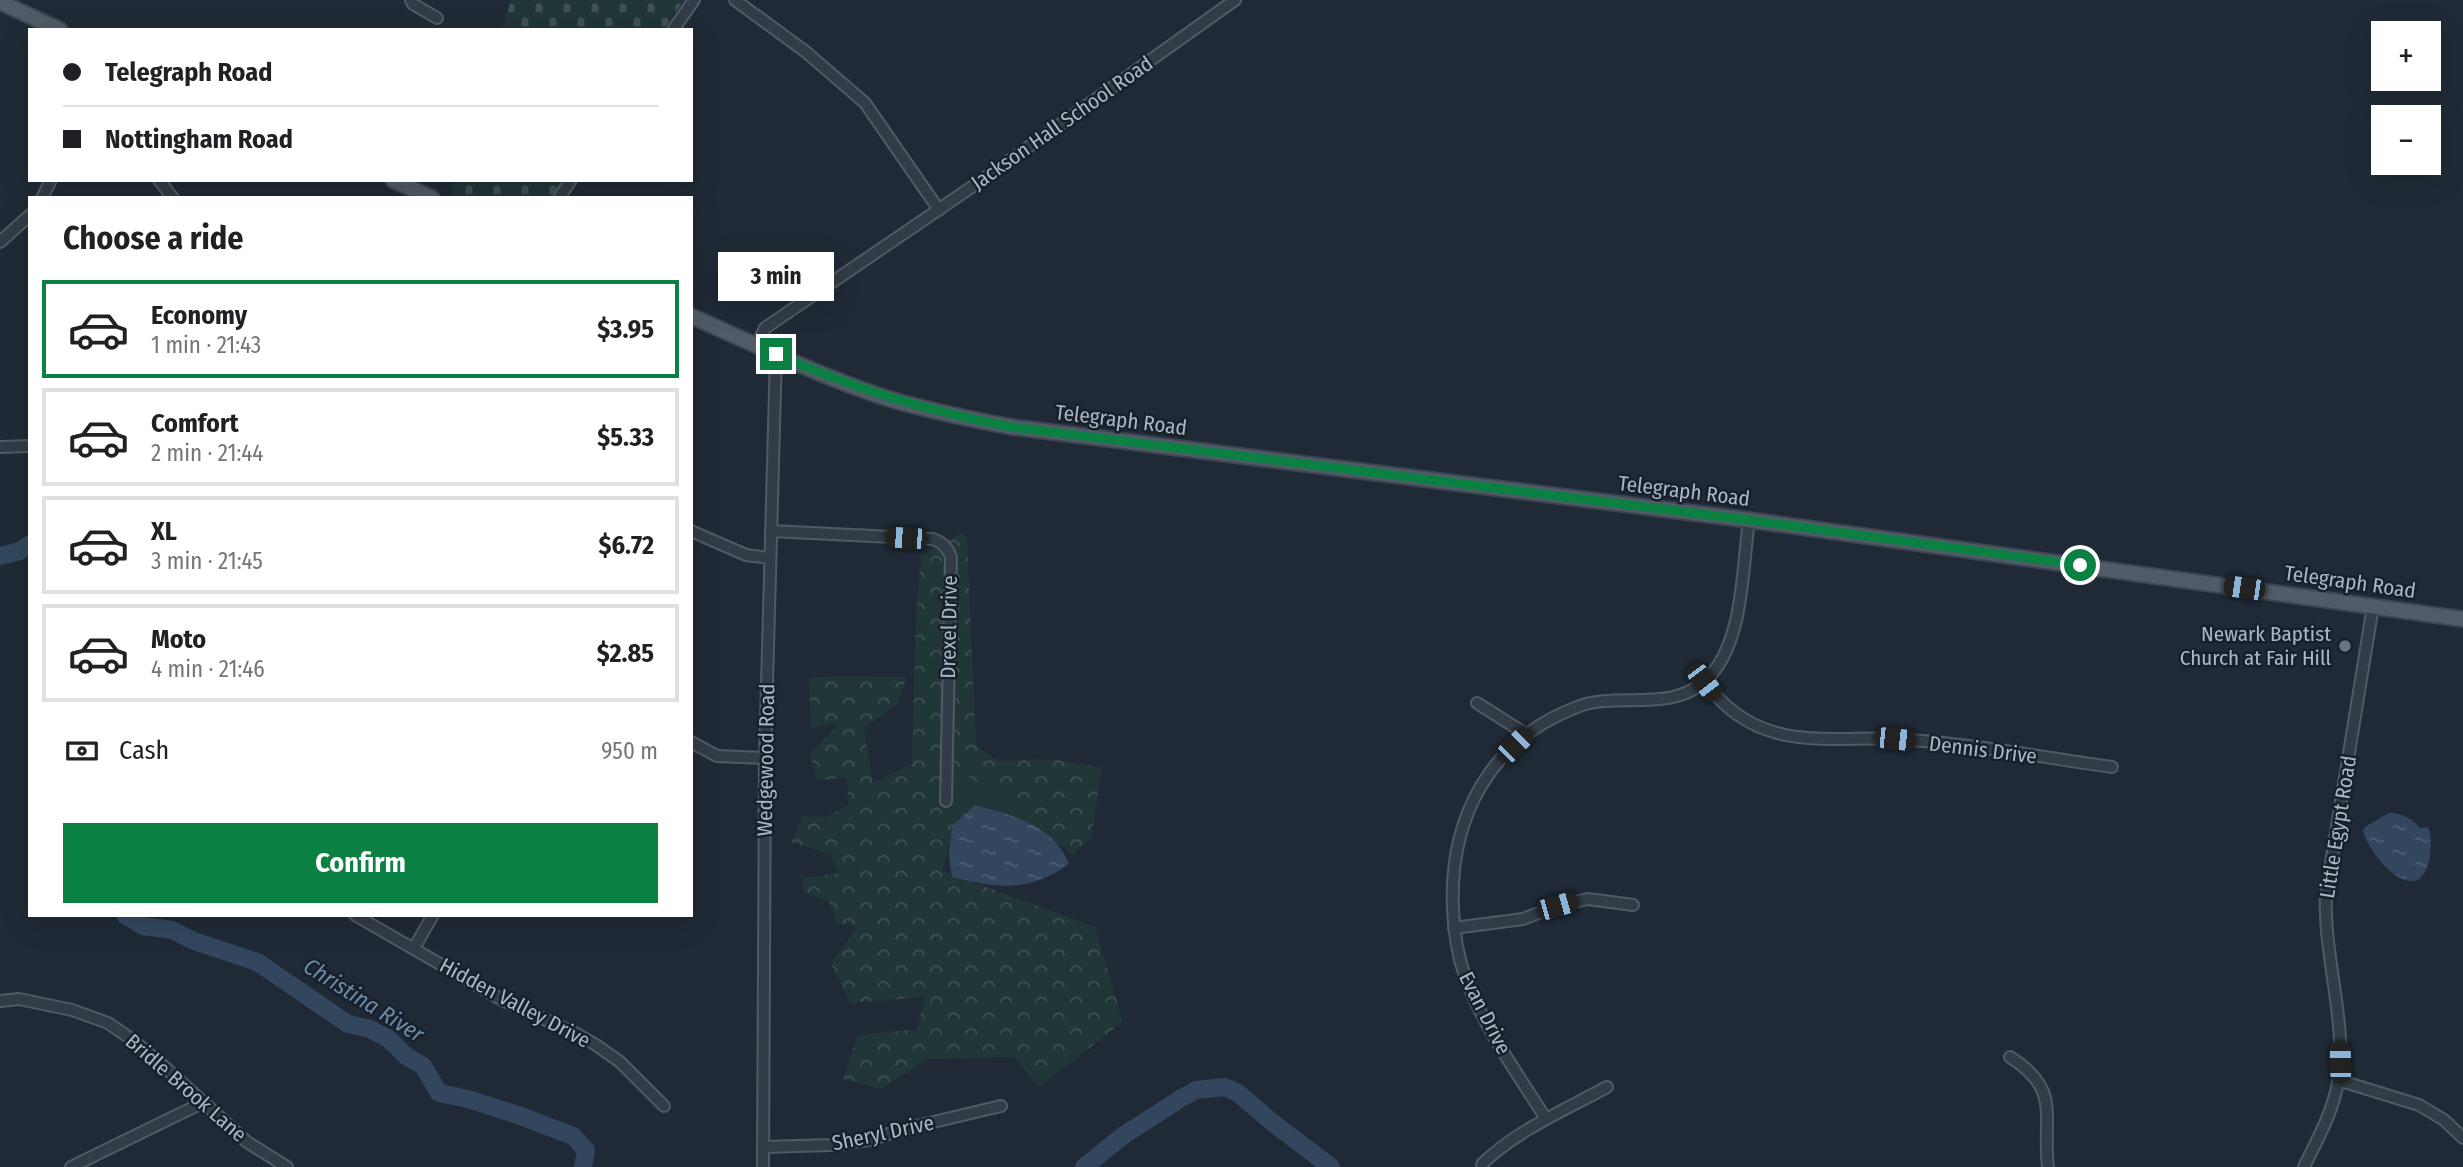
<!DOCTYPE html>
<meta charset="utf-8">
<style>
:root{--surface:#fff;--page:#f2f2f2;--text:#202124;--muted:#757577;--line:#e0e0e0;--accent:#0b8043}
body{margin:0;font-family:"Fira Sans Condensed",sans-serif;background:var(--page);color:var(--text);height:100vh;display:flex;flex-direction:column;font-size:26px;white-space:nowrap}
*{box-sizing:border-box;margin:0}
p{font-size:23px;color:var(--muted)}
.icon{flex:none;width:38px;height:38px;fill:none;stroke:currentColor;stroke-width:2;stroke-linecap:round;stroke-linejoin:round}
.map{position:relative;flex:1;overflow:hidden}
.side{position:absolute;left:28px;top:196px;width:665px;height:721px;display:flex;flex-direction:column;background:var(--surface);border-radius:0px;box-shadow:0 7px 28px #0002}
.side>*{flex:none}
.banner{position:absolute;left:28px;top:28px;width:665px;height:154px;border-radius:0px;box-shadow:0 7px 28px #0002;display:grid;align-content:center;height:154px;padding:0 35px;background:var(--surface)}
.controls{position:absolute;left:2371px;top:21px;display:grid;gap:14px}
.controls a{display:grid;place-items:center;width:70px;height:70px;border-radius:0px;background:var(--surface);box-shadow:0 7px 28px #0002;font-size:35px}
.end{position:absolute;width:32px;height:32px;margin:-16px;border:9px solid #0b8043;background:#fff;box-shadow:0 0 0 4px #fff}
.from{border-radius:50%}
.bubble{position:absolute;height:49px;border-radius:0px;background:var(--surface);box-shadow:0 7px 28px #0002;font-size:23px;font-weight:700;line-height:49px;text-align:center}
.car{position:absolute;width:21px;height:42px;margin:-21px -10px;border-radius:9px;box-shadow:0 0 5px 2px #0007;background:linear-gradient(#222 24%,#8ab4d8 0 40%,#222 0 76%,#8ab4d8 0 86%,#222 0)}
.banner b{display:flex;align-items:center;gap:24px;height:66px;font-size:26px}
.banner b+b{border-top:2px solid var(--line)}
.banner i{width:18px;height:18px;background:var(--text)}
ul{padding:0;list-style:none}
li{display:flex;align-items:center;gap:21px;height:98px;margin:0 14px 10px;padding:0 21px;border:4px solid var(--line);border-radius:0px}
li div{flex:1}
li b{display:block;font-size:26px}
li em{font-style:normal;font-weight:700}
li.selected{border-color:var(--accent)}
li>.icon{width:63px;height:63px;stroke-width:1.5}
h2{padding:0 35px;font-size:32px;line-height:84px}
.pay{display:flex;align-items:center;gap:18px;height:77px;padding:0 35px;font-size:26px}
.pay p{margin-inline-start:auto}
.action{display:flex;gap:14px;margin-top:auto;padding:14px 35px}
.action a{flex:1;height:80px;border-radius:0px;background:var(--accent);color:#fff;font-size:28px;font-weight:700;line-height:80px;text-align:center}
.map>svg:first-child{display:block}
.forest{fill:url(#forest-crowns)}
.cemetery{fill:url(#cemetery-stones)}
.park{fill:#213637}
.water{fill:url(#water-ripples)}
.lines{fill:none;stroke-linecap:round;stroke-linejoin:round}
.river{stroke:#32475e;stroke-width:18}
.minor-casing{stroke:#505a65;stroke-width:14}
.major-casing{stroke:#3c4550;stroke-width:18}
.minor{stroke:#323c46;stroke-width:10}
.major{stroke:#505b67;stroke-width:14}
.route{stroke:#0b8043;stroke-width:9}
.worship-dot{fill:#6b7280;stroke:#18212b;stroke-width:2.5}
.labels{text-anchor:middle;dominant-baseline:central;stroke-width:5;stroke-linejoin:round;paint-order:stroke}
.street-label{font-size:21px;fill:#acb7c4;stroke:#18212b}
.poi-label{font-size:21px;fill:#acb7c4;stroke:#18212b;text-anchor:end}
.water-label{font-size:23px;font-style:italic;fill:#6c8aa9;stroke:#18212b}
</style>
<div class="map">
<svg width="2463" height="1167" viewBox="0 0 2463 1167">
<defs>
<pattern id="forest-crowns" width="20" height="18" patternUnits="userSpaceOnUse" patternTransform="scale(1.75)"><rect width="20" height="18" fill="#213637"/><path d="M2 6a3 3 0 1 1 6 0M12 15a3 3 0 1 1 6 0" fill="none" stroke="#3f5152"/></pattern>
<pattern id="cemetery-stones" width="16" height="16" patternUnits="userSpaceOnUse" patternTransform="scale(1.75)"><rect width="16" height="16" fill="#213637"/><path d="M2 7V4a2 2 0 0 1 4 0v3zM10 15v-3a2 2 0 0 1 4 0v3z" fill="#3f5152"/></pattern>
<pattern id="water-ripples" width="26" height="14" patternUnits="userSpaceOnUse" patternTransform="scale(1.75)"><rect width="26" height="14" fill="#32475e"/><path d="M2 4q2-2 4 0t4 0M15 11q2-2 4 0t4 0" fill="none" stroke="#4d5f73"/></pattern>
</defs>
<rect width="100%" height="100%" fill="#1f2a36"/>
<polygon class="forest" points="962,533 967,537 976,745 997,761 1051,759 1102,768 1091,838 1073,855 1027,819 963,801 942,871 1095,927 1123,1022 1039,1087 1014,1057 928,1059 881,1089 843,1079 858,1035 917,1029 925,997 850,1003 831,963 858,927 836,923 829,901 804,893 802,878 839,873 830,854 791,842 803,816 826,817 848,805 847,777 817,781 810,754 840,723 811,728 809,678 837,676 907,677 898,703 864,728 873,783 912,764 916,611 921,556"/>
<g class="cemetery">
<polygon points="511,0 684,0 664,30 502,30"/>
<polygon points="455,180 564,180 552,198 457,198 451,195"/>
</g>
<polygon class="park" points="957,770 994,794 1049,820 1048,835 1037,827 968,812 952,826 930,795"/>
<g class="water">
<path d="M 975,805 C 1012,815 1054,825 1069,864 C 1029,893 998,888 952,877 L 949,858 L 952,826 Z"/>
<path d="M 2389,813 C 2400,812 2413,819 2420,828 L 2428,827 C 2434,838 2431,877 2415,881 C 2395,885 2367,848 2363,831 L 2365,827 Z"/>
</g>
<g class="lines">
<g class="river">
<polyline points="0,556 20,551 30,544"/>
<polyline points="125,915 143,926 172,930 194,941 257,962 348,1024 370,1029 389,1039 406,1056 423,1066 439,1093 468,1099 518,1115 573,1136 586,1150 583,1167"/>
<polyline points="1084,1167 1124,1135 1180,1099 1196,1090 1225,1087 1238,1093 1273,1123 1331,1167"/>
</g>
<defs>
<g id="minor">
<polyline points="411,0 413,4 437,18"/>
<polyline points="735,0 806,52 865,103 939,210"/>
<polyline points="673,30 694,0"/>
<polyline points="159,180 173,198"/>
<polyline points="42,198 51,180"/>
<polyline points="559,198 571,180"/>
<polyline points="0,242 30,215"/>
<polyline points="757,345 765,328 982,180 1235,0"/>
<polyline points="0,447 30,446"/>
<polyline points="691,531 746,555 770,558"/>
<path d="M 771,531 L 933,539 C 943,543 947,547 951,557 L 946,801"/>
<path d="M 1705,682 C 1723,707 1747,725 1777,733 C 1815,743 1856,737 1895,739 C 1967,743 2040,757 2112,767"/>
<polyline points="1477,703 1526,734"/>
<polyline points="691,742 717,756 765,758"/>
<polyline points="355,915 502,1000 577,1034 596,1045 620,1062 664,1106"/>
<polyline points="1454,928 1523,919 1557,906 1588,899 1633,905"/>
<polyline points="414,948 433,915"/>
<polyline points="0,1001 19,999 72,1010 108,1023 130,1038 158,1061 247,1142 287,1167"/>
<path d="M 2010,1057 C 2062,1090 2042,1115 2048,1167"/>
<polyline points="2338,1080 2419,1105 2444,1120 2463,1138"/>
<path d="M 1546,1119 C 1518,1074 1483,1027 1465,976 C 1457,954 1454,932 1453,909 C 1449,818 1490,740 1577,707 C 1617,691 1670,713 1705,681 C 1744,646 1742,569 1749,520"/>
<polyline points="764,1147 831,1145 869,1140 908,1128 1001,1106"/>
<path d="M 1482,1164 C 1517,1130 1565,1110 1607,1087"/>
<polyline points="71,1167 202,1103"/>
<polyline points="763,1167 765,758 776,354"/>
<path d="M 2304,1167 C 2317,1140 2333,1112 2338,1082 C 2348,1025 2323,955 2326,894 L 2373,606"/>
</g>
<g id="major">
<polyline points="0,2 60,30"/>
<polyline points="393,180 432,198"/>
<path d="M 691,316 C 754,344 817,375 883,397 C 925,410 969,419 1012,427 L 1749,520 L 2463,619"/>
</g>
</defs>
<use href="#minor" class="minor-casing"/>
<use href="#major" class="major-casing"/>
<use href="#minor" class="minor"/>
<use href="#major" class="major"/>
</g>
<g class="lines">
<path class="route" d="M 776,354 C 855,389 927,411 1012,427 L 1749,520 L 2080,565"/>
</g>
<circle class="worship-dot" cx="2345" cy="646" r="7"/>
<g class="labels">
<g class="street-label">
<text transform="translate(1062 123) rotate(-35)">Jackson Hall School Road</text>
<text transform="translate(1121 420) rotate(7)">Telegraph Road</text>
<text transform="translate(1684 491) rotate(7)">Telegraph Road</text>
<text transform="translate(2350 582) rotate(8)">Telegraph Road</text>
<text transform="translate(949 627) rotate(-89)">Drexel Drive</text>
<text transform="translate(1983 750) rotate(7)">Dennis Drive</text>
<text transform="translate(766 760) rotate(-89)">Wedgewood Road</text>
<text transform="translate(2338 827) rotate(-81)">Little Egypt Road</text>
<text transform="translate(515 1003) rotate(28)">Hidden Valley Drive</text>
<text transform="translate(1485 1013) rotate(63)">Evan Drive</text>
<text transform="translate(186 1088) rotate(41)">Bridle Brook Lane</text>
<text transform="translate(883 1133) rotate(-12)">Sheryl Drive</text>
</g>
<g class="poi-label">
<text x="2331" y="634">Newark Baptist<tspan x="2331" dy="24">Church at Fair Hill</tspan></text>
</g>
<g class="water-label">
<text transform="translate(364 1000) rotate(32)">Christina River</text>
</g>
</g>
</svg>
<div class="controls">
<a>+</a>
<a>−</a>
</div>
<i class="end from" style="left:2080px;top:565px"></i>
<i class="end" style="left:776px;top:354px"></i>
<div class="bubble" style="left:718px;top:252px;width:116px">3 min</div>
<i class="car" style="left:906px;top:538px;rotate:273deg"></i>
<i class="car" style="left:2244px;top:588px;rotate:278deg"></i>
<i class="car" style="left:1704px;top:682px;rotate:143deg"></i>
<i class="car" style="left:1895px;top:739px;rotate:96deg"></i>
<i class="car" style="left:1515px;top:745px;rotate:45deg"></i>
<i class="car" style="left:1557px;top:906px;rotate:74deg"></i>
<i class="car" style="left:2340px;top:1062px;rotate:359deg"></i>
<div class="banner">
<b><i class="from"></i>Telegraph Road</b>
<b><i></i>Nottingham Road</b>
</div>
<section class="side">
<h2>Choose a ride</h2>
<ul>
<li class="selected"><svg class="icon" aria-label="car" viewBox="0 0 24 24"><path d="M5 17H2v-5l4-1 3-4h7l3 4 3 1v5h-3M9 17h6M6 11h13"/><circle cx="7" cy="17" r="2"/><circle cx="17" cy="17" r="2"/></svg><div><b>Economy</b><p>1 min · 21:43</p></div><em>$3.95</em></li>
<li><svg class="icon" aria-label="car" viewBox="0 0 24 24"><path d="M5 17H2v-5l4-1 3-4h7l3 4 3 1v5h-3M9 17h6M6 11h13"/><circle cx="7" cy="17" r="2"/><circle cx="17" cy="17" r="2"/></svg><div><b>Comfort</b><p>2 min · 21:44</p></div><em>$5.33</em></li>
<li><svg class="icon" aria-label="car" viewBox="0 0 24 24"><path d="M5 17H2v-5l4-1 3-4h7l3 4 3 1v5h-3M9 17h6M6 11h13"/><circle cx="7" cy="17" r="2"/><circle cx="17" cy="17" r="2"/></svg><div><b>XL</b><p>3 min · 21:45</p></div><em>$6.72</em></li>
<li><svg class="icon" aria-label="car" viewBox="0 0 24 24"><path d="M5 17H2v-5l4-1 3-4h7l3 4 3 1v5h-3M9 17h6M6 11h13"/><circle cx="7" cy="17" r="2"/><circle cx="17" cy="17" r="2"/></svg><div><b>Moto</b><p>4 min · 21:46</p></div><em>$2.85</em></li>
</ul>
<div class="pay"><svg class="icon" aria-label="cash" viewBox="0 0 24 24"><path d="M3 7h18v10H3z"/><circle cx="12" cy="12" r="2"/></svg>Cash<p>950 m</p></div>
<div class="action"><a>Confirm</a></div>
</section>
</div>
